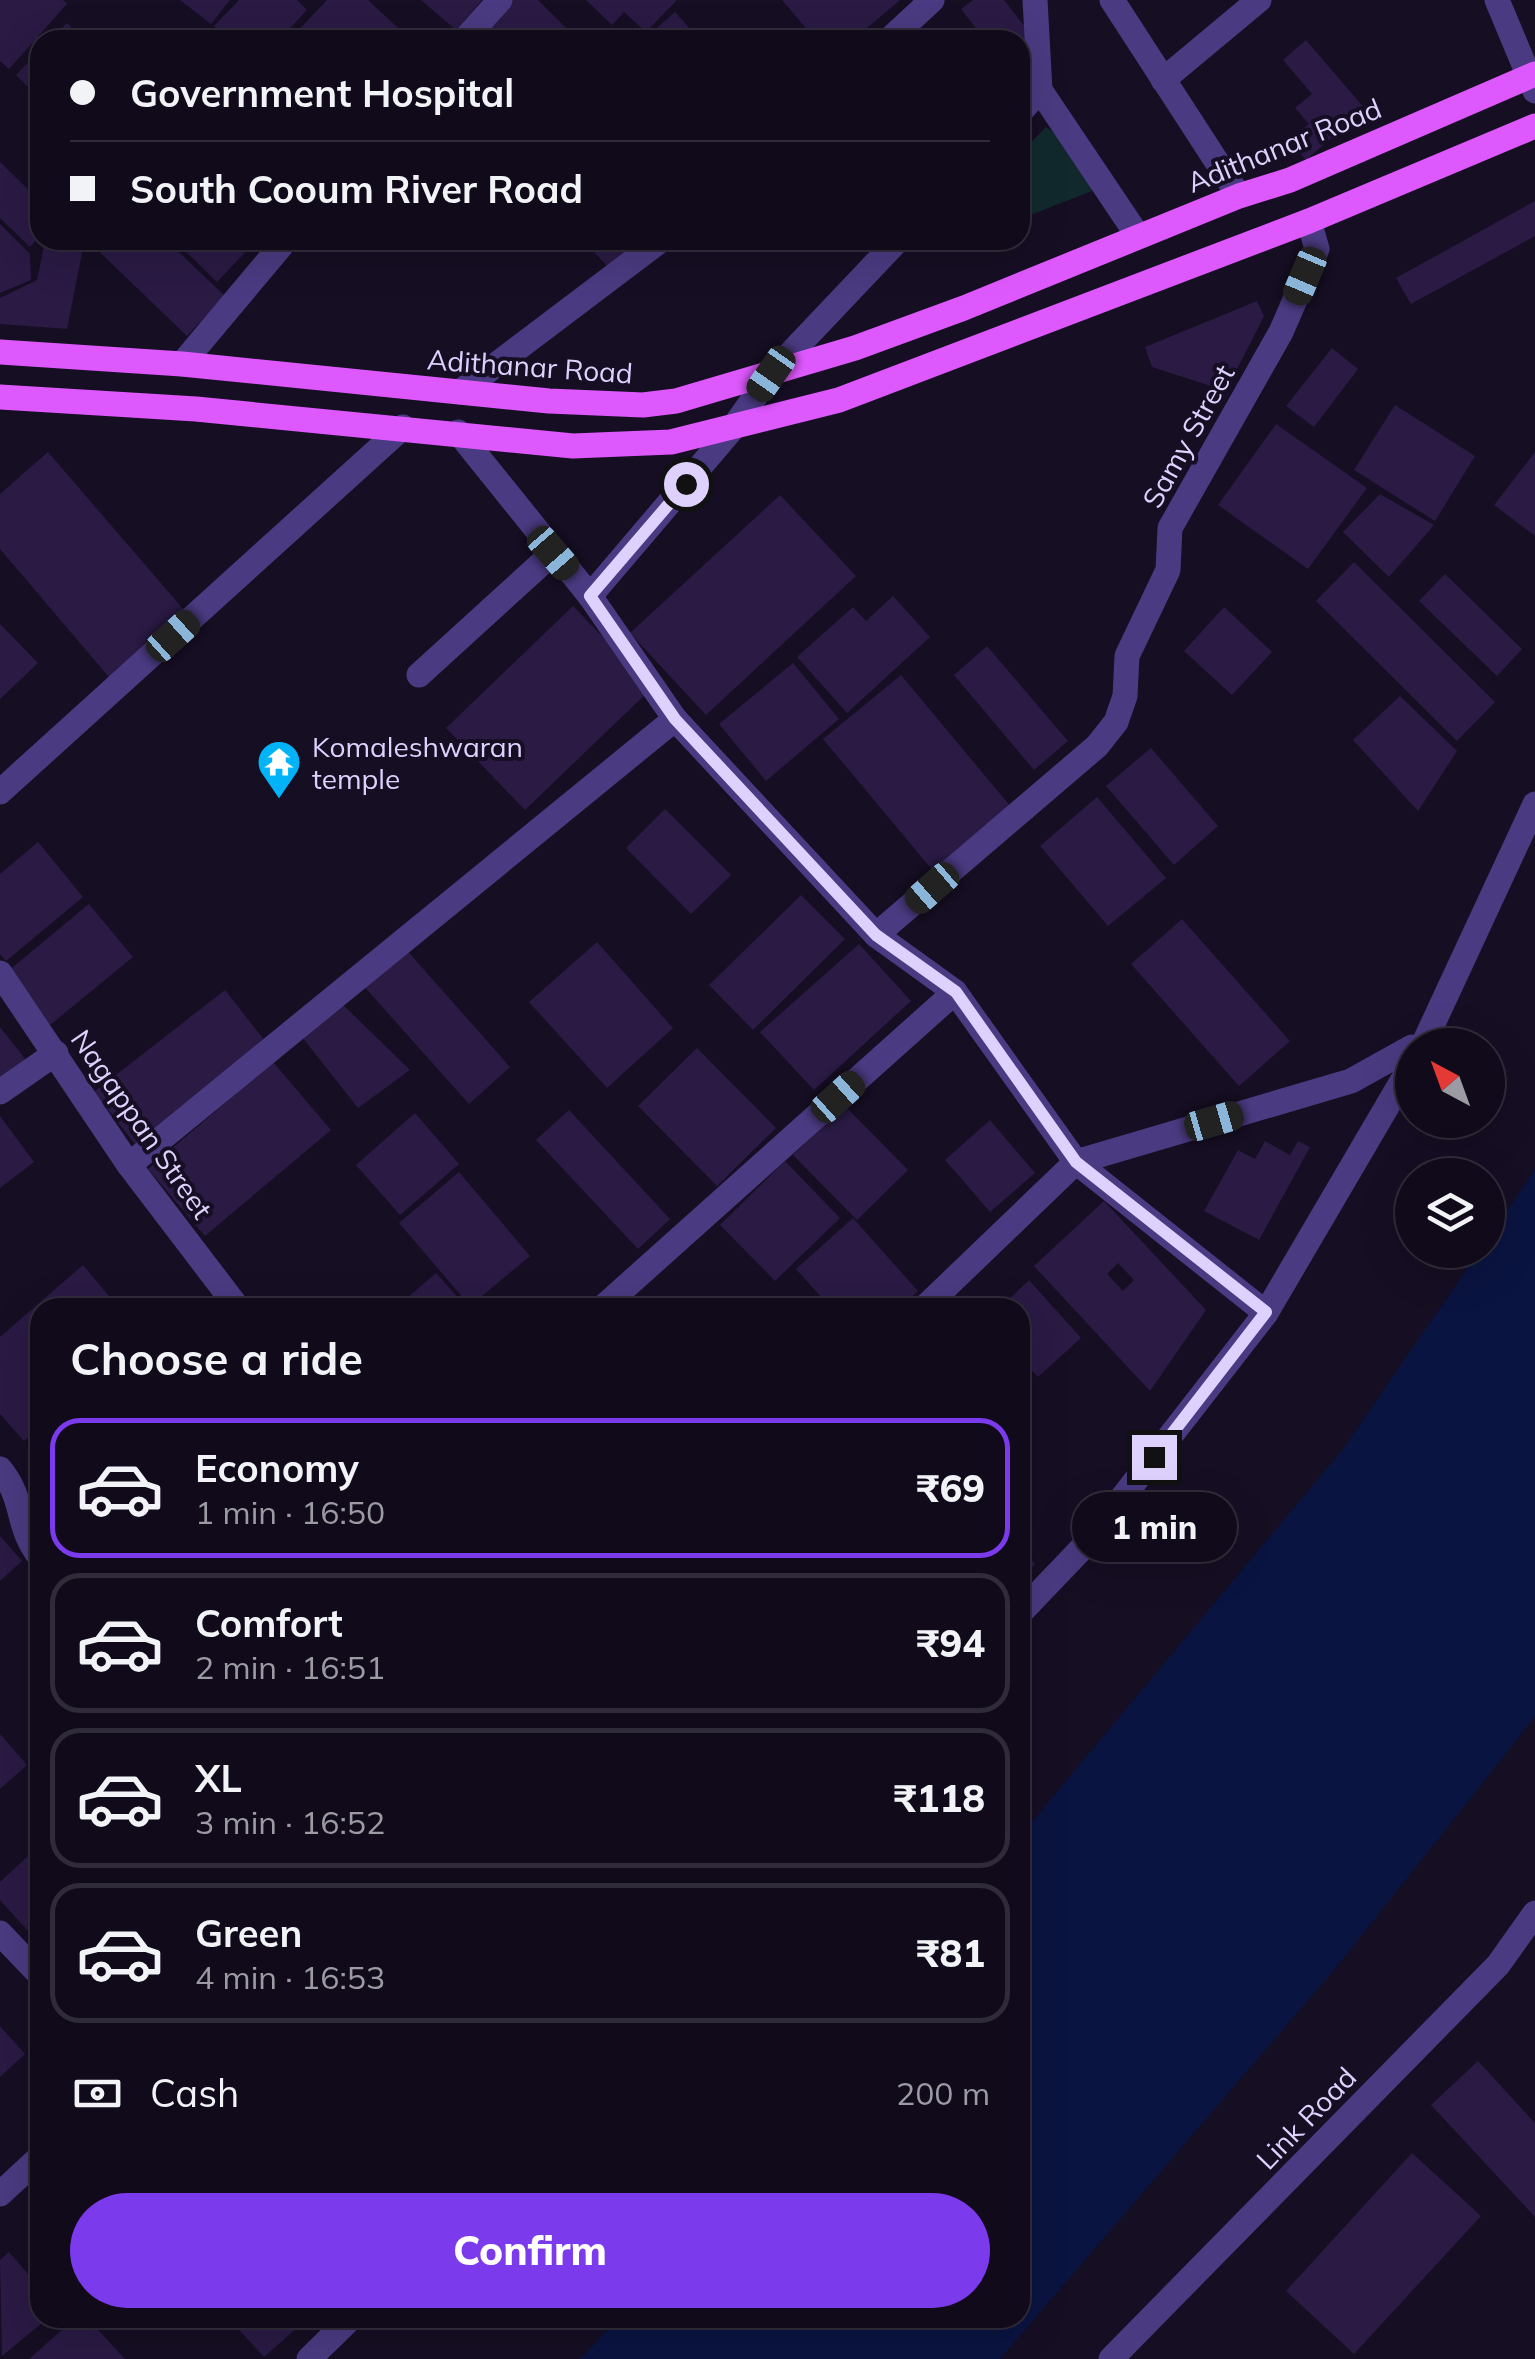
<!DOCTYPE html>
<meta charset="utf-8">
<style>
:root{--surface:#100a1a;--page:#1e1827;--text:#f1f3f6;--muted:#9c9aa2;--line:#302b39;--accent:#7c3aed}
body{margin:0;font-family:Mulish,sans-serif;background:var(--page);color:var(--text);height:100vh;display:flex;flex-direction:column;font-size:38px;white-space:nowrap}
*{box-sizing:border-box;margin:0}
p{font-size:32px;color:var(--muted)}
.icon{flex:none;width:55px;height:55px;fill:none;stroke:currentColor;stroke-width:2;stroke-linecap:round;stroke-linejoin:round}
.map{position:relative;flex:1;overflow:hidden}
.drawer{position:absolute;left:30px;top:1298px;width:1000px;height:1030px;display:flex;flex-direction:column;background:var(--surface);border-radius:30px;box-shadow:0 10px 40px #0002,0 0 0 2px var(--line)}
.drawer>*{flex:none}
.hud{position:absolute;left:30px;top:30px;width:1000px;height:220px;border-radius:30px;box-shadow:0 10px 40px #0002,0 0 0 2px var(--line);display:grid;align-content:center;height:220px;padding:0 40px;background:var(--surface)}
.needle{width:65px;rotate:319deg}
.buttons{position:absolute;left:1395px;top:1028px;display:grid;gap:20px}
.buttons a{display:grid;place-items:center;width:110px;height:110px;border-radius:50%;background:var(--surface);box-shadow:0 10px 40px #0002,0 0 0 2px var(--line);font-size:50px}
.end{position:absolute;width:45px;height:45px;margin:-22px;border:12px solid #ded1fe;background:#111;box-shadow:0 0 0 5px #111}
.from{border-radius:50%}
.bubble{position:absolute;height:70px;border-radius:35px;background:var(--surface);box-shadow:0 10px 40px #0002,0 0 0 2px var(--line);font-size:32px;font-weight:800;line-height:70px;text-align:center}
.car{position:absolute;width:30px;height:60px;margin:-30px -15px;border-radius:12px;box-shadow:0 0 8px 2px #0007;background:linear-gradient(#222 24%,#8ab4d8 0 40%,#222 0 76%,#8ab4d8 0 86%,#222 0)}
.hud b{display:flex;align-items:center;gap:35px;height:95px;font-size:38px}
.hud b+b{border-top:2px solid var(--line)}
.hud i{width:25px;height:25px;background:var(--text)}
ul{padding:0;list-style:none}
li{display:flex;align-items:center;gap:30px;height:140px;margin:0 20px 15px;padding:0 20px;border:5px solid var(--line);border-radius:30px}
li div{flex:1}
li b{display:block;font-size:38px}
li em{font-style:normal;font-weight:800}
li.on{border-color:var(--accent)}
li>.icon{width:90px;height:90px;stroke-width:1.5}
h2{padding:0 40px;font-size:45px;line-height:120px}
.pay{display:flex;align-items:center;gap:25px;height:110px;padding:0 40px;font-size:38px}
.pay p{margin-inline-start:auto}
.button{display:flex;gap:20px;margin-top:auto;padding:20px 40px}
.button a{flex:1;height:115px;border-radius:60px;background:var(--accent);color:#fff;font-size:40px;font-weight:800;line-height:115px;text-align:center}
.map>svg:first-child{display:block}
.green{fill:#11292d}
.water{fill:#0a1440}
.building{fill:#2a1a44;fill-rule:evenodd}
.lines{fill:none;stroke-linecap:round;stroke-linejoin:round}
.minor{stroke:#4a3a81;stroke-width:25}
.major{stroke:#de59fd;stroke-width:25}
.route{stroke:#ded1fe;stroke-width:12}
.labels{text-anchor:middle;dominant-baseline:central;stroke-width:8;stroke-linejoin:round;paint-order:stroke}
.street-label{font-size:28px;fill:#ded1fe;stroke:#160e23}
.poi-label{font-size:28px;fill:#ded1fe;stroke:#160e23;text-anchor:start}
</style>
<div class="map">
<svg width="1535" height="2359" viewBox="0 0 1535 2359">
<rect width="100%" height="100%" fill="#160e23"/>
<polygon class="green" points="1046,127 1079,149 1092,191 1020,219 1020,154"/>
<polygon class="water" points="1535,1169 1535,1717 1335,1969 1000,2359 580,2359 619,2318 1020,2318 1020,1836 1343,1449 1480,1250 1488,1250 1488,1239"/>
<g class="building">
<polygon points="0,0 63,0 67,4 9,69 0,61"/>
<polygon points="180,0 230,0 211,24"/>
<polygon points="239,0 297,0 307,10 279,40 228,40 214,26"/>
<polygon points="327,0 368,0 411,40 289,40"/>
<polygon points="421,0 482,0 456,30"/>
<polygon points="512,0 538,0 578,40 472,40"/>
<polygon points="586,0 677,0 646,32 624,12 612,25"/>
<polygon points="782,0 900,0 853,40 816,40"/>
<polygon points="973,0 1004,0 1036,41 1020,53 1020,40 985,40 961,9"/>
<polygon points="675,12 700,40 643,40"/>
<polygon points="67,23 84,40 50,40"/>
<polygon points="1306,40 1365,109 1306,160 1289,140 1309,124 1295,108 1312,94 1283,60"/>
<polygon points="40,50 40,99 16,75"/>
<polygon points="0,162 40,201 40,236 30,247 0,218"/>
<polygon points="1535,201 1535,236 1411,304 1396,278"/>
<polygon points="0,224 30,254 31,280 0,293"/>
<polygon points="87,240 166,240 225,296 187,336"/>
<polygon points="174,240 257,240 217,282"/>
<polygon points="583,240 642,240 610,269"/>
<polygon points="45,241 83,248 67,329 0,324 0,298 37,280"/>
<polygon points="1257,301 1264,316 1226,391 1152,367 1145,347"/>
<polygon points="1332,348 1358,369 1314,427 1286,406"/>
<polygon points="1395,405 1475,456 1435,521 1354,470"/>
<polygon points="1276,424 1367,488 1308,569 1218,505"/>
<polygon points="48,452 190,617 114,683 0,549 0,494"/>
<polygon points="1535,452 1535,536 1494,505"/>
<polygon points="1380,494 1434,525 1389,577 1343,532"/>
<polygon points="780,495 856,576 706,715 630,633"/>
<polygon points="1354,562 1495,702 1457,741 1316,601"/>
<polygon points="1445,574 1522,649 1497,676 1419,601"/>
<polygon points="893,596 930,637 847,713 797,657 853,607 866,621"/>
<polygon points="573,606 652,688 525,810 446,728"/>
<polygon points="1224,607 1272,652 1232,695 1184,651"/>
<polygon points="0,624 38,663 0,699"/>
<polygon points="987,646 1068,741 1034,770 954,675"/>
<polygon points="793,663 839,719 766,781 719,724"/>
<polygon points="901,675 1011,807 934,872 823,739"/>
<polygon points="1400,696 1457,751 1418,811 1353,740"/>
<polygon points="1151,748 1218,826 1174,865 1106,786"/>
<polygon points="1097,797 1166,878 1108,926 1040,846"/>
<polygon points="665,809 731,875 691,914 626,848"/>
<polygon points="38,842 83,897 6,961 0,954 0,874"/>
<polygon points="801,895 845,939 753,1030 709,985"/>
<polygon points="89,904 133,957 50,1025 7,972"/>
<polygon points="1182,919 1290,1041 1239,1086 1131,964"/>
<polygon points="597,942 673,1028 607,1088 529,1002"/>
<polygon points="859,944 911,1001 814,1090 760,1032"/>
<polygon points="403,946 510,1067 469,1104 361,983"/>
<polygon points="225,990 269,1046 138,1148 94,1092"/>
<polygon points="340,1002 410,1070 358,1108 302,1037"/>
<polygon points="0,1027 26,1060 0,1080"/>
<polygon points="697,1048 776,1128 717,1186 638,1106"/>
<polygon points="273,1062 331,1130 205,1236 148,1169"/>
<polygon points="844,1105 908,1170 857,1220 793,1155"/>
<polygon points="569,1110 670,1219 638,1249 536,1140"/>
<polygon points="415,1113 459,1164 400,1215 356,1165"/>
<polygon points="0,1116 34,1162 0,1188"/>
<polygon points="990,1120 1035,1173 990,1212 945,1160"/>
<polygon points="1265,1141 1290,1155 1298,1141 1310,1147 1259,1240 1204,1211 1238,1150 1255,1159"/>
<polygon points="785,1161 840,1218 775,1281 720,1225"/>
<polygon points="459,1172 530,1256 470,1306 399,1223"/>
<path d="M 1104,1201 L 1206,1310 L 1150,1391 L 1034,1266 ZM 1118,1263 L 1134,1280 L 1123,1291 L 1107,1274 Z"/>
<polygon points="853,1218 918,1291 900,1308 831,1308 796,1269"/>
<polygon points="83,1265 119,1308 40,1308 40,1428 24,1441 0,1414 0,1337"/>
<polygon points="436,1273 467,1308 402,1308 399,1305"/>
<polygon points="1029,1280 1081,1338 1038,1377 1020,1358 1020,1308 1000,1308"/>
<polygon points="0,1536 22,1561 0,1581"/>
<polygon points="1020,1551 1035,1564 1020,1581"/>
<polygon points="0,1734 27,1765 0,1789"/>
<polygon points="40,1845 40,1944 0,1900 0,1882"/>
<polygon points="0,2026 25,2054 0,2077"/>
<polygon points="1478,2061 1535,2123 1535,2217 1431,2105"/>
<polygon points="1412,2153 1481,2216 1354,2354 1286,2291"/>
<polygon points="9,2252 40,2288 40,2318 48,2318 2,2356 0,2260"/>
<polygon points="76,2318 87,2318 125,2359 29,2359"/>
<polygon points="239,2318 308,2318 264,2357 233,2323"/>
</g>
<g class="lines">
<g class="minor">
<polyline points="1112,0 1239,196"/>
<polyline points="1497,0 1535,91"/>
<polyline points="464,40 500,0"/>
<polyline points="889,40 932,0"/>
<polyline points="1163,80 1259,0"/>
<polyline points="1040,90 1138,236"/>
<polyline points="1020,112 1040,90 1035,0"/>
<polyline points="182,364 286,240"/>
<polyline points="460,392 661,240"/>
<polyline points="458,432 590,596 675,719 876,935 955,992 1076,1162 1266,1313"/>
<polyline points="590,596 733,428 771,374 898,240"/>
<polyline points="419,675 553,553"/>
<polyline points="0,792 403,427"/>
<polyline points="876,935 1097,746 1116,722 1125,696 1127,656 1168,570 1170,528 1281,332 1317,249 1309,221"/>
<polyline points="0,973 129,1165 238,1308"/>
<polyline points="1423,1045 1535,804"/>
<polyline points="0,1092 56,1053"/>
<polyline points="129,1165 675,719"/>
<polyline points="602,1308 955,992"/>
<polyline points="924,1308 1076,1162 1351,1081 1412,1047"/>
<path d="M 0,1469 C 26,1501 15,1525 40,1557"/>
<polyline points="1020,1613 1087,1543 1266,1313 1412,1064"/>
<polyline points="0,1933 40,1975"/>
<polyline points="0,2194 40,2157"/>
<polyline points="309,2359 351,2318"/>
<polyline points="1111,2359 1498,1965 1535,1913"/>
</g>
<g class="major">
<polyline points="0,352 182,364 549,401 643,405 676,401 855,348 964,308 1239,196 1290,180 1535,74"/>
<polyline points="0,397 196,409 573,446 671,442 839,400 1309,221 1535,126"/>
</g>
</g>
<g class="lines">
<polyline class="route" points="686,484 590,596 675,719 876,935 956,992 1076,1162 1266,1312 1154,1457"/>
</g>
<defs>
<symbol id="temple-pin" viewBox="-11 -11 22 30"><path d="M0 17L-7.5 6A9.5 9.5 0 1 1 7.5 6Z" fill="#03b3f8" stroke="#160e23"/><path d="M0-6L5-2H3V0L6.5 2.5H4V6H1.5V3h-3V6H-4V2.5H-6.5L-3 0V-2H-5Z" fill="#fff"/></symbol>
</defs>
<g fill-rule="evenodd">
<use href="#temple-pin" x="254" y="737" width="50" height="68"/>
</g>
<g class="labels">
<g class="street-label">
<text transform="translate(1284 145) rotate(-22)">Adithanar Road</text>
<text transform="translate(530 366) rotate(4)">Adithanar Road</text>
<text transform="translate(1188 436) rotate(-61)">Samy Street</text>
<text transform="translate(142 1124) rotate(55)">Nagappan Street</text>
<text transform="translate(1306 2118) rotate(-46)">Link Road</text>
</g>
<g class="poi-label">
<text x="312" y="746">Komaleshwaran<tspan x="312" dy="32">temple</tspan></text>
</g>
</g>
</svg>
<div class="buttons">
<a><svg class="needle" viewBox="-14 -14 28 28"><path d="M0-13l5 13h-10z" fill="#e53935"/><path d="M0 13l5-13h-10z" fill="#9c9aa2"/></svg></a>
<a><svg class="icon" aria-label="layers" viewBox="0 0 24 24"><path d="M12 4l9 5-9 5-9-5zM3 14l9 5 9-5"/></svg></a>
</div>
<i class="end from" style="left:686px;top:484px"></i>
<i class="end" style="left:1154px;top:1457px"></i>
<div class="bubble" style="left:1072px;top:1492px;width:165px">1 min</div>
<i class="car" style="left:1305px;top:276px;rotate:203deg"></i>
<i class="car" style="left:771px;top:374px;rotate:215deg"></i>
<i class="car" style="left:553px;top:553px;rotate:139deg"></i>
<i class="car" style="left:173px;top:636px;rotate:48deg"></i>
<i class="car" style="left:932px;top:888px;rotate:229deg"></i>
<i class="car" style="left:838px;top:1097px;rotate:48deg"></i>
<i class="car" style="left:1214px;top:1121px;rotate:74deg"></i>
<div class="hud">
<b><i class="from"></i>Government Hospital</b>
<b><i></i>South Cooum River Road</b>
</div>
<section class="drawer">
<h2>Choose a ride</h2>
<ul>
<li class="on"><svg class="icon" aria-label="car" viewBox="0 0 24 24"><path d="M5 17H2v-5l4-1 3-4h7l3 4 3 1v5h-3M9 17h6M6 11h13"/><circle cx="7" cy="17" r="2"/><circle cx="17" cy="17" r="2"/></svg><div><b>Economy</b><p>1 min · 16:50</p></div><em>₹69</em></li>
<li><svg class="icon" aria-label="car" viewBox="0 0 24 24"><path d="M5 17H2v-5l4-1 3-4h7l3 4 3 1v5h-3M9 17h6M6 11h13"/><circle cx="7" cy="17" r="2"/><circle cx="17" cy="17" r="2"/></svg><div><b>Comfort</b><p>2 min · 16:51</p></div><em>₹94</em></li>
<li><svg class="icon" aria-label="car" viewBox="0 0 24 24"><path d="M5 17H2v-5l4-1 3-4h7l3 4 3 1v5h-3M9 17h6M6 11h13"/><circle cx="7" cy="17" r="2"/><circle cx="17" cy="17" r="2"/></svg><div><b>XL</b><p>3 min · 16:52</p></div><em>₹118</em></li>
<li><svg class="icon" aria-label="car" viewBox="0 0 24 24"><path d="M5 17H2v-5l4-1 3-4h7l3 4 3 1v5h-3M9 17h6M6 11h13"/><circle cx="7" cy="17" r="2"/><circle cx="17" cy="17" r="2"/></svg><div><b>Green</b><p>4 min · 16:53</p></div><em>₹81</em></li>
</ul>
<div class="pay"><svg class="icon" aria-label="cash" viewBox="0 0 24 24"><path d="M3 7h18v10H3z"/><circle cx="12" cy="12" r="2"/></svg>Cash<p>200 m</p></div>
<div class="button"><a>Confirm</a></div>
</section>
</div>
